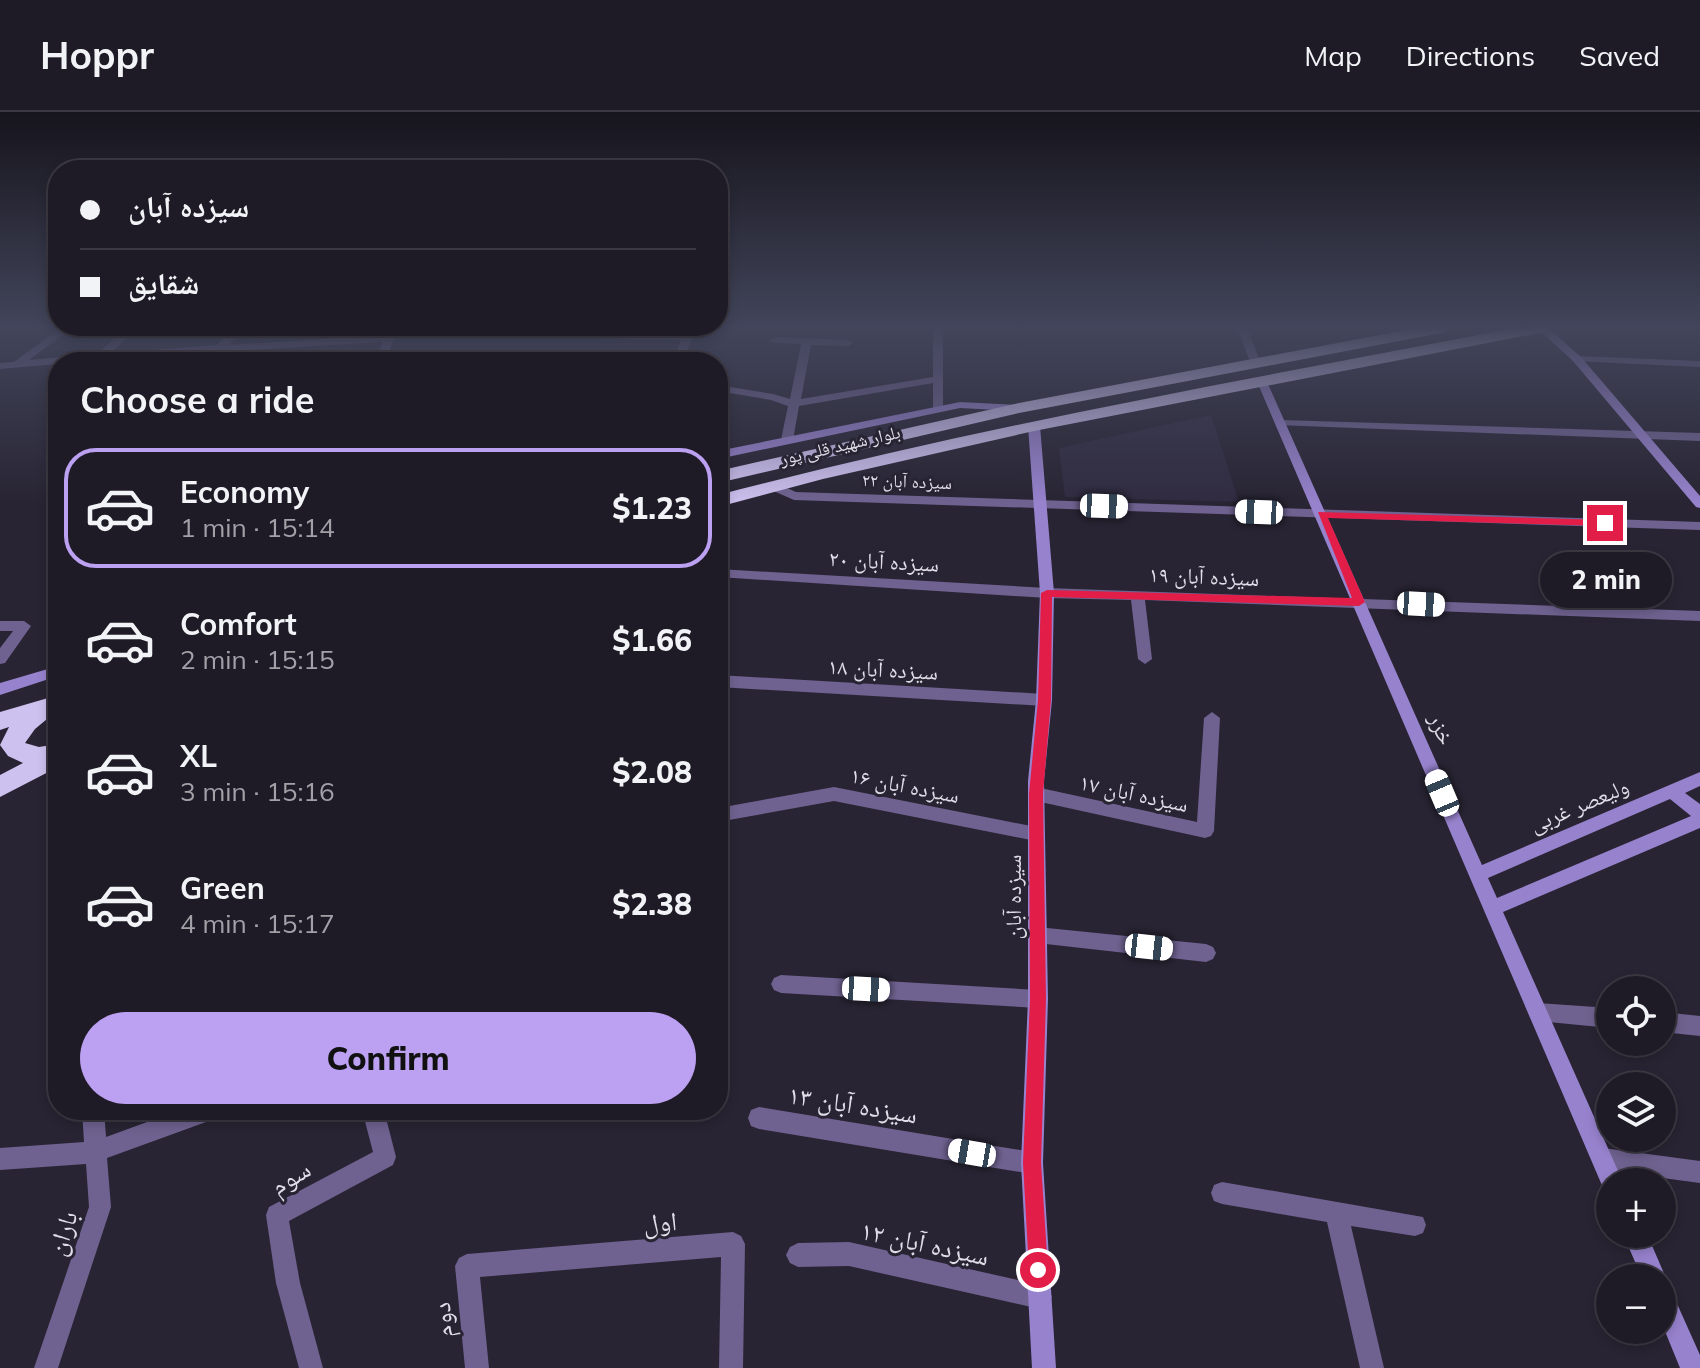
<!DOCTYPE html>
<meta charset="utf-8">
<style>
:root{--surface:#1e1b26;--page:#2b2832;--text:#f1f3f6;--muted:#a1a1a7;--line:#3c3943;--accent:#bca0f2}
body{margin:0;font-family:Mulish,"Noto Naskh Arabic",sans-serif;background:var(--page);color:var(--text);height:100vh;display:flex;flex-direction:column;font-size:30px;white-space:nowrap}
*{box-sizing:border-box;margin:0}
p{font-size:26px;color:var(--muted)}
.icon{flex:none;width:44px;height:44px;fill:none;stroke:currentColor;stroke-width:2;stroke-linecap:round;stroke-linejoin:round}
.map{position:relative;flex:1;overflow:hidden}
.sheet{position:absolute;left:48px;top:240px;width:680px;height:768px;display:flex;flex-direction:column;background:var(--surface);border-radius:32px;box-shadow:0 4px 12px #0003,0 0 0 2px var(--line)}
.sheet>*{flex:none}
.banner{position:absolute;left:48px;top:48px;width:680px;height:176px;border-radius:32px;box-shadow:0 4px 12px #0003,0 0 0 2px var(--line);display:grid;align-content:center;height:176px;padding:0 32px;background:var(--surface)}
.buttons{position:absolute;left:1596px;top:864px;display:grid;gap:16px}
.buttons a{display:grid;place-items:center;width:80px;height:80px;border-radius:50%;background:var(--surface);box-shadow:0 4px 12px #0003,0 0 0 2px var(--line);font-size:40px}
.end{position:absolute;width:36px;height:36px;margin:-18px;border:10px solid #e11d48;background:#fff;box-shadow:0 0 0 4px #fff}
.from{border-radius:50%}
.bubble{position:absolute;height:56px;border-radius:28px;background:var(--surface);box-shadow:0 4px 12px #0003,0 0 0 2px var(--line);font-size:26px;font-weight:800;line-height:56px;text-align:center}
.car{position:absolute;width:24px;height:48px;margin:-24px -12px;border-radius:10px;box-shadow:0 0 6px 2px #0007;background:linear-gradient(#fff 24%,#345 0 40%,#fff 0 76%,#345 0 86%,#fff 0)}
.banner b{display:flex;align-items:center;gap:28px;height:76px;font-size:30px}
.banner b+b{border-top:2px solid var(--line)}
.banner i{width:20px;height:20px;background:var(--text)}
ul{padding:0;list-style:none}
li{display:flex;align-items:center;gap:24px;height:120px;margin:0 16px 12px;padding:0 16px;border:4px solid transparent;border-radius:32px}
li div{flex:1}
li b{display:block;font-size:30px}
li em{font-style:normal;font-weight:800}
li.current{border-color:var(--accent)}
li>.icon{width:72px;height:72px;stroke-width:1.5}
h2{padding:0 32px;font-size:36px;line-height:96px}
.primary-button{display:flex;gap:16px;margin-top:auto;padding:16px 32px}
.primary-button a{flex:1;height:92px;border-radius:48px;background:var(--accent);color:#111;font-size:32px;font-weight:800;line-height:92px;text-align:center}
header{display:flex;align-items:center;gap:48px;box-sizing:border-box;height:112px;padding:0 40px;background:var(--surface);border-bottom:2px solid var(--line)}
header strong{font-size:38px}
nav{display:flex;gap:44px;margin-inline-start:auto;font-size:28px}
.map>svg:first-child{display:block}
.built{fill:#302b40}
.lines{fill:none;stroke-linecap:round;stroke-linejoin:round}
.street{fill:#6f6290;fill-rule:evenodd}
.secondary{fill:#9782cd;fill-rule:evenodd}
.highway{fill:#cdc1ef;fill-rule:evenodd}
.route{fill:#e11d48}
.labels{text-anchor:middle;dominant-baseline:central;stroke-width:6;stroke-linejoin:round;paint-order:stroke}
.far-street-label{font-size:18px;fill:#dfdde7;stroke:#282433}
.street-label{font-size:22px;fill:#dfdde7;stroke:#282433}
.near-street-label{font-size:26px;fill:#dfdde7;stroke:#282433}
</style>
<header>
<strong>Hoppr</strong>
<nav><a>Map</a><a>Directions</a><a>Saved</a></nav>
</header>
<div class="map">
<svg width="1700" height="1256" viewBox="0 0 1700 1256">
<rect width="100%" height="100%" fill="#282433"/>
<polygon class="built" points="1211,303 1239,390 1065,385 1059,336"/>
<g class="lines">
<g class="street">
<path d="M 60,216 L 72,216 L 29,248 L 97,242 L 126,216 L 137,216 L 111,241 L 217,233 L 233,216 L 244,216 L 229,233 L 386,223 L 393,216 L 398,219 L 384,250 L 374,250 L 383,230 C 254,237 125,246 0,257 L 0,251 L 14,250 Z"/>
<polygon points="686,216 695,218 683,250 673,250 681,228 595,226 590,223 595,220 683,222"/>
<polygon points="933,216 943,216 943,299 933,297 933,271 799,294 793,328 787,332 781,328 788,294 771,288 718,279 718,273 773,282 790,287 801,232 771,230 770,228 775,225 848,228 853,231 848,234 811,233 801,287 933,265"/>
<polygon points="1237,216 1247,216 1261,252 1260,254 1251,252"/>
<polygon points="1577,244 1700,249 1700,255 1573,249 1573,245"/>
<polygon points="1281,308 1700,321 1700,329 1277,313 1277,309"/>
<polygon points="773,370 796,380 1700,410 1700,418 794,388 769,377 767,374"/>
<polygon points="718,457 1047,476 1700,499 1700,509 1145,488 1152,547 1145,552 1138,547 1131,488 1047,486 718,465"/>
<polygon points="0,509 24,509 31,514 5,551 0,552 0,536 13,519 0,519"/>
<polygon points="718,563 1044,582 1052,588 1044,594 718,575"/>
<polygon points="1212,600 1220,606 1214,719 1211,724 1205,726 1036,689 1030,687 1028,682 1030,677 1036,675 1197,710 1204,606"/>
<polygon points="834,675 1036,715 1042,717 1045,722 1042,727 1036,729 834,689 718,710 718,696"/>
<polygon points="1037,815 1206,832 1213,835 1216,841 1213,847 1206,850 1037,831 1030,829 1028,823 1030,817"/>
<polygon points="781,863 1038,878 1045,880 1048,887 1045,894 1038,896 781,881 774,878 771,872 774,866"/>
<polygon points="1538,891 1610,896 1610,916 1538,909 1531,907 1528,900 1531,893"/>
<polygon points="1662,900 1700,904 1700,924 1662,920"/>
<polygon points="759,995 1032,1040 1040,1043 1043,1051 1040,1059 1032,1062 759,1017 751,1014 748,1006 751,998"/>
<polygon points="82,998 104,998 106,1025 180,998 220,998 217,1006 107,1046 111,1095 58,1256 34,1256 89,1095 86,1052 0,1058 0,1036 84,1030"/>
<polygon points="362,998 384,998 396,1045 393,1053 289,1109 300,1171 323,1256 299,1256 276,1171 266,1103 269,1095 373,1040"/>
<polygon points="1603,1036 1700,1049 1700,1071 1603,1058 1595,1055 1592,1047 1595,1039"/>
<polygon points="1222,1070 1423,1105 1426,1113 1423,1121 1415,1124 1351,1114 1384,1256 1360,1256 1327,1110 1222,1092 1214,1089 1211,1081 1214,1073"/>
<polygon points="733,1120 741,1124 745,1132 743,1256 719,1256 721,1145 480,1165 489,1256 465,1256 455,1154 459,1146 467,1142"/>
<polygon points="849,1130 1040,1173 1048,1177 1052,1185 1048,1193 1040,1197 849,1154 798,1155 790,1151 786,1143 790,1135 798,1131"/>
</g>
<g class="secondary">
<polygon points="1537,216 1548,216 1581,245 1700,384 1700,396 1696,395 1573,249"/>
<path d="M 1263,269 L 1268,272 L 1482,753 L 1700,660 L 1700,674 L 1685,681 L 1700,692 L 1700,716 L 1503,800 L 1623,1070 L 1610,1070 L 1610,1080 L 1604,1078 L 1258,272 ZM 1670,687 L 1691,704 L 1497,786 L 1488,766 Z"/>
<polygon points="960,290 1019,293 1025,296 1019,299 960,296 718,347 718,339"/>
<polygon points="1034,311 1040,314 1054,481 1052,588 1044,669 1048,887 1043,1051 1056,1256 1032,1256 1021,1051 1028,887 1028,669 1036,588 1040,481 1028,314"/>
<polygon points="58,554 58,564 0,583 0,571"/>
<polygon points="1623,1122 1647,1122 1666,1166 1663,1173 1670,1176 1700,1243 1700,1256 1680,1256 1662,1212 1662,1166 1642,1166"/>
</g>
<g class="highway">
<polygon points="1417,216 1449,216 1441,221 1019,301 718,371 718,359 1019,291"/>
<path d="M 1515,216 L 1547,216 L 1539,221 L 1034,319 L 823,367 L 718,395 L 718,383 C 981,314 1249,267 1515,216 Z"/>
<polygon points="48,586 56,589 58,598 35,617 25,631 39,635 58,632 58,655 0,685 0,663 23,651 8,644 0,633 9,615 0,618 0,600"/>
</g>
</g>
<linearGradient id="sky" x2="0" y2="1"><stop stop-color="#16141c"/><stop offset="0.55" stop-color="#42455b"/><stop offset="1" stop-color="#42455b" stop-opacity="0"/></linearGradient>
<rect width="1700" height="392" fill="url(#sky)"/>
<polygon class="route" points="1318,400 1605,408 1610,411 1605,414 1328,406 1365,490 1359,494 1052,485 1051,588 1043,682 1046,887 1041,1051 1048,1158 1045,1165 1038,1168 1032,1165 1029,1158 1023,1051 1030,887 1029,682 1038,588 1041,481 1047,478 1352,486"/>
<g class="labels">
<g class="far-street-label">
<text transform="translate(840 333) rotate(-13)">بلوار شهید قلی پور</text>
<text transform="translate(907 369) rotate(2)">سیزده آبان ۲۲</text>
</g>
<g class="street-label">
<text transform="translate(884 449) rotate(3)">سیزده آبان ۲۰</text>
<text transform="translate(1204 464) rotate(2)">سیزده آبان ۱۹</text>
<text transform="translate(883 557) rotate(3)">سیزده آبان ۱۸</text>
<text transform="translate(1442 617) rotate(67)">خزر</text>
<text transform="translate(905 673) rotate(11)">سیزده آبان ۱۶</text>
<text transform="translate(1134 681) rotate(12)">سیزده آبان ۱۷</text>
<text transform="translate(1579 693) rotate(-23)">ولیعصر غربی</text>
<text transform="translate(1013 785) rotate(-90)">سیزده آبان</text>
</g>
<g class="near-street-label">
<text transform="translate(853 992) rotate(9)">سیزده آبان ۱۳</text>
<text transform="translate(290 1065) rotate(-32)">سوم</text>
<text transform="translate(660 1110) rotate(-5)">اول</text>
<text transform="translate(62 1121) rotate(-72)">باران</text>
<text transform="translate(925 1131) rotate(12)">سیزده آبان ۱۲</text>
<text transform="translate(442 1208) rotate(-95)">دوم</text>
</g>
</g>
</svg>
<div class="buttons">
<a><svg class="icon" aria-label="locate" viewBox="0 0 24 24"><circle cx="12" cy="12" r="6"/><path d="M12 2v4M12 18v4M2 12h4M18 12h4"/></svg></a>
<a><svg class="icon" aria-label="layers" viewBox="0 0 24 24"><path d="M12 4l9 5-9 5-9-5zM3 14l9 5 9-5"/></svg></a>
<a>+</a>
<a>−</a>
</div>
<i class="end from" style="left:1038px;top:1158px"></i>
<i class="end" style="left:1605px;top:411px"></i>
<div class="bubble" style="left:1540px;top:440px;width:132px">2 min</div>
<i class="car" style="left:1104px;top:394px;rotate:92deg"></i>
<i class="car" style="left:1259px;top:400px;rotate:272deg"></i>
<i class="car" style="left:1421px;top:492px;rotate:93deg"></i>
<i class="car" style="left:1442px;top:681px;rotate:337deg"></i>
<i class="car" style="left:1149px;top:835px;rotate:96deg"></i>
<i class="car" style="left:866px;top:877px;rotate:93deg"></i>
<i class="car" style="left:972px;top:1041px;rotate:280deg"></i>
<div class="banner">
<b><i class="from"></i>سیزده آبان</b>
<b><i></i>شقایق</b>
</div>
<section class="sheet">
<h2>Choose a ride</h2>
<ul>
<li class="current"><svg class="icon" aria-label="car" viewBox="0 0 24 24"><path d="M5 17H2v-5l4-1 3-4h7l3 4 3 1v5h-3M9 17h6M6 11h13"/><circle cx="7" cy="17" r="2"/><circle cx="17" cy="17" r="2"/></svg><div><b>Economy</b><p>1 min · 15:14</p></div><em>$1.23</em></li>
<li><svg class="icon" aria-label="car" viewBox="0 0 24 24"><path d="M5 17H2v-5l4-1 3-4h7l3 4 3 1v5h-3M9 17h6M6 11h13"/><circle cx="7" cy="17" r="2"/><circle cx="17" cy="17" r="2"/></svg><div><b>Comfort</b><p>2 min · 15:15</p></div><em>$1.66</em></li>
<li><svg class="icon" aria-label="car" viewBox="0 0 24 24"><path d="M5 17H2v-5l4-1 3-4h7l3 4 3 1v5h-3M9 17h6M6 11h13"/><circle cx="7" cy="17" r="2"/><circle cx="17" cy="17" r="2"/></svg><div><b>XL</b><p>3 min · 15:16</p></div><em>$2.08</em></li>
<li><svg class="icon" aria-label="car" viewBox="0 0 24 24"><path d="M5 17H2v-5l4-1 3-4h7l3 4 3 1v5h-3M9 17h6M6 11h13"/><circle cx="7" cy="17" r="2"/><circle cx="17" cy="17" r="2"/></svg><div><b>Green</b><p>4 min · 15:17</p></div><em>$2.38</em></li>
</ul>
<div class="primary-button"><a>Confirm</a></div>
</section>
</div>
